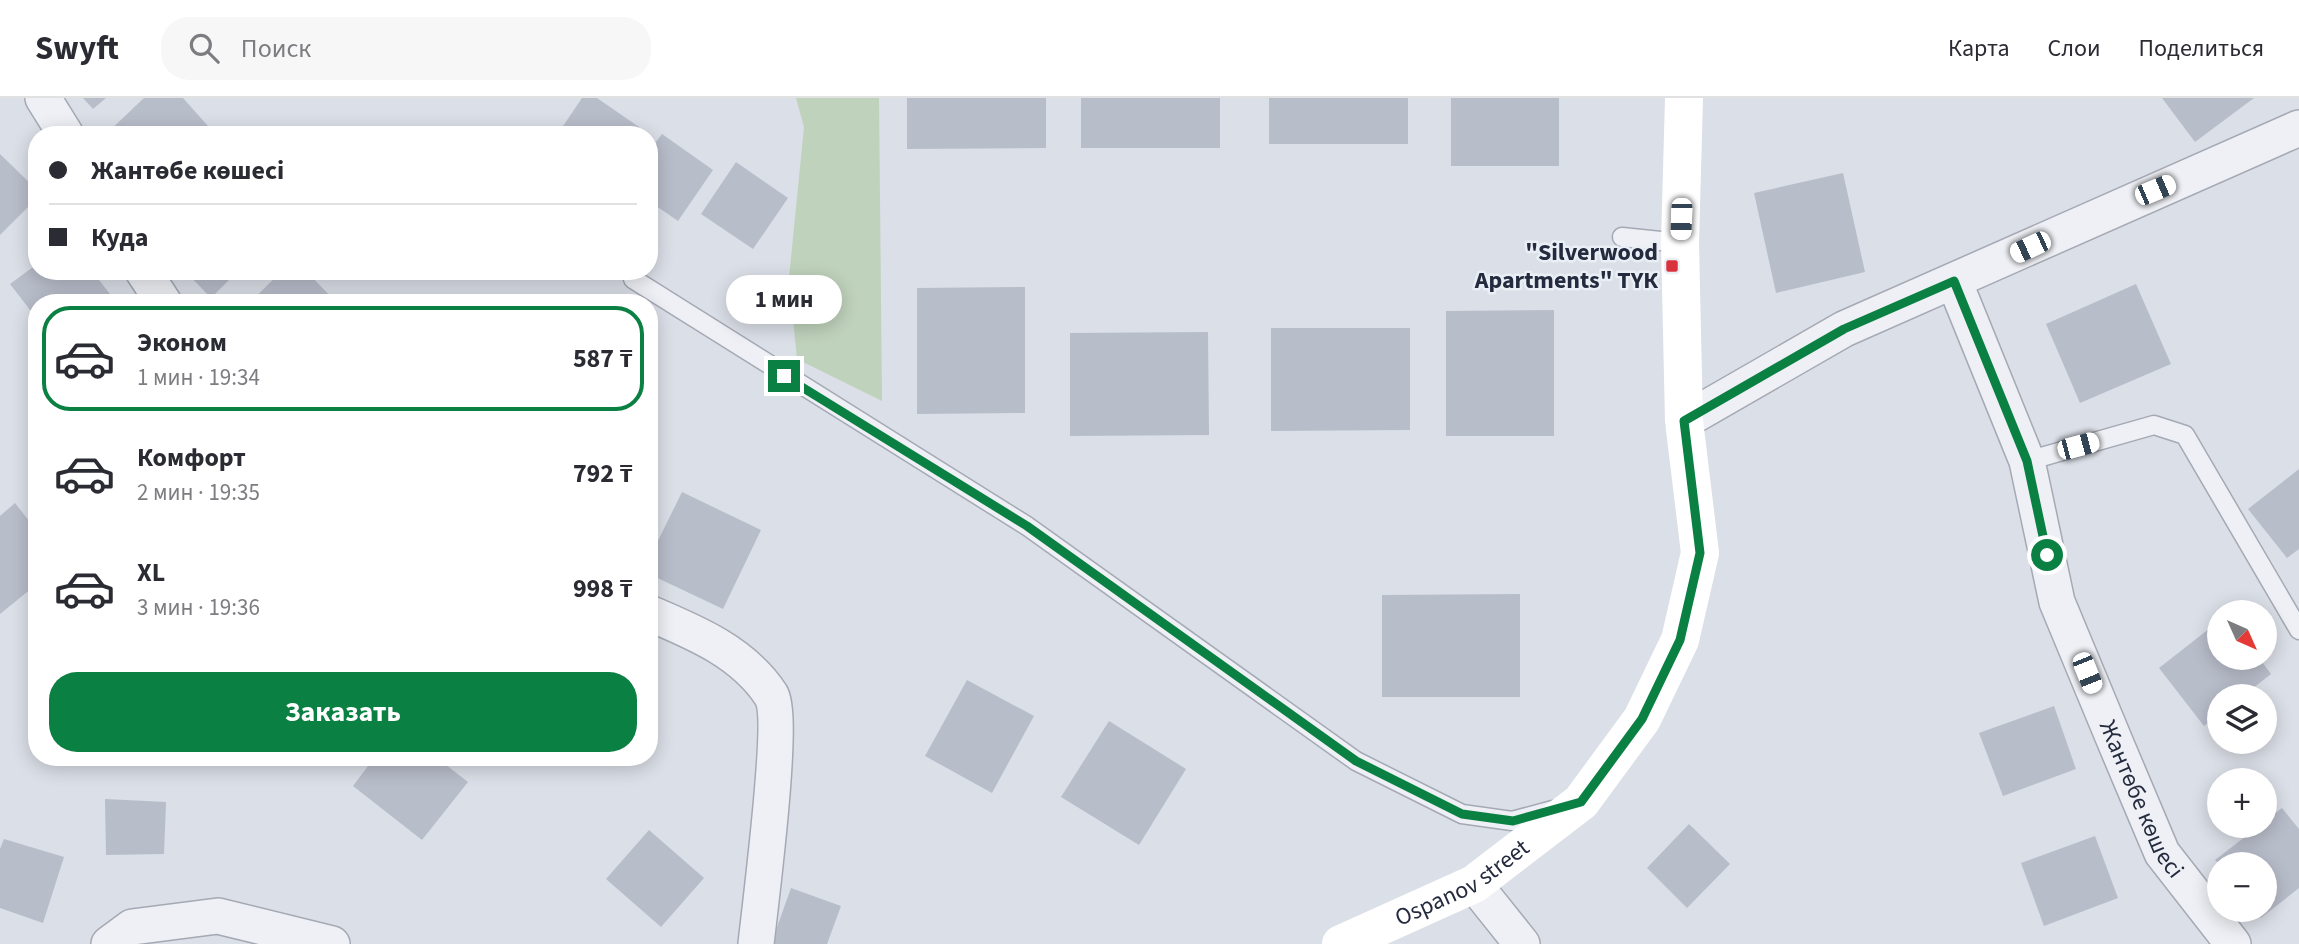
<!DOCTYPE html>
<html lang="ru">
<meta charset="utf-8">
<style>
:root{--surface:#fff;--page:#f7f7f7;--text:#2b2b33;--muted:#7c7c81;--line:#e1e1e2;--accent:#0b8043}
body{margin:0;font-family:"Source Sans 3",sans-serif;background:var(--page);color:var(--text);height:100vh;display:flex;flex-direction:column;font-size:26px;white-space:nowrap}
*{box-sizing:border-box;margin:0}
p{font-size:23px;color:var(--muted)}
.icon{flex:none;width:38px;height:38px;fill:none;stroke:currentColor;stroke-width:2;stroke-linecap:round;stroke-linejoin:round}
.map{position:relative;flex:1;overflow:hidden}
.sheet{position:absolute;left:28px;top:196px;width:630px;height:472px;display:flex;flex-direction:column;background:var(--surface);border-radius:28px;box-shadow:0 4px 18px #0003}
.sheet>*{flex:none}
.top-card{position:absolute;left:28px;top:28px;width:630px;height:154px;border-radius:28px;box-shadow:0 4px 18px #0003;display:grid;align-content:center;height:154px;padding:0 21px;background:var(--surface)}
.needle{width:46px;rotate:135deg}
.tools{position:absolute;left:2207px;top:502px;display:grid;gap:14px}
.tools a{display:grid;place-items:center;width:70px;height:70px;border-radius:50%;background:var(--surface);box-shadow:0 4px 18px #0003;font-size:35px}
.end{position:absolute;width:32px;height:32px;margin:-16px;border:9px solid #0b8043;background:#fff;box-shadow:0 0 0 4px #fff}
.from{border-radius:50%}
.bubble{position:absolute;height:49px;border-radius:24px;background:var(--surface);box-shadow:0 4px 18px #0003;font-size:23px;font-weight:700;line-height:49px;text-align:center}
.car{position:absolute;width:21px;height:42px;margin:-21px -10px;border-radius:9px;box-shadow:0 0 5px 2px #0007;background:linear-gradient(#fff 24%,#345 0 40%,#fff 0 76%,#345 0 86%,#fff 0)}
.top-card b{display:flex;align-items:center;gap:24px;height:66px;font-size:26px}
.top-card b+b{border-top:2px solid var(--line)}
.top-card i{width:18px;height:18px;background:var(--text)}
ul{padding:12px 0 0;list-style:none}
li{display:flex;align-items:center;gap:21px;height:105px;margin:0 14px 10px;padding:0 7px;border:4px solid transparent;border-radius:28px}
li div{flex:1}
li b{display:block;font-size:26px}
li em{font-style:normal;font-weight:700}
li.active{border-color:var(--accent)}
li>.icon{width:63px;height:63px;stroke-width:1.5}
.primary-button{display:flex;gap:14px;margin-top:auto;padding:14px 21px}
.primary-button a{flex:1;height:80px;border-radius:28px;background:var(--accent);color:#fff;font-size:28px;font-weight:700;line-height:80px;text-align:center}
header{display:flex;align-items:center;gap:42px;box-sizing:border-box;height:98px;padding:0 35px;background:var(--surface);border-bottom:2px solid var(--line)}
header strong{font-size:33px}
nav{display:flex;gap:38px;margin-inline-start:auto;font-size:24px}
.search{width:490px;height:63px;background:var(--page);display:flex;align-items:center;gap:18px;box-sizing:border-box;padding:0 24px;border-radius:28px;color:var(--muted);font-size:26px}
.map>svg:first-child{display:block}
.green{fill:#bfd2bb}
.building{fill:#b8bdca}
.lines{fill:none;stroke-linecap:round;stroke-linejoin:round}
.lane-casing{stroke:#a4a9b4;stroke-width:21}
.street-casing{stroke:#a4a9b4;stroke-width:38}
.lane{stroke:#eef0f5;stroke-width:18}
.street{stroke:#eef0f5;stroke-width:35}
.secondary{stroke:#fff;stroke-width:38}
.route{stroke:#0b8043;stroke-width:9}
.poi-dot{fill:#da323d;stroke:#eaeef5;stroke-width:2.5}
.labels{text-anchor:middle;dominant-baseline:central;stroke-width:5;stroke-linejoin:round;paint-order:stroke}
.poi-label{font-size:24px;font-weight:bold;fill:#242b3e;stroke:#eaeef5;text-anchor:end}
.street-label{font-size:24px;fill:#242b3e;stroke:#eaeef5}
</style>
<header>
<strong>Swyft</strong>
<div class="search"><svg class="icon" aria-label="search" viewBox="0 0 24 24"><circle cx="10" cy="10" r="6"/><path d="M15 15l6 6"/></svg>Поиск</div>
<nav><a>Карта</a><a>Слои</a><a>Поделиться</a></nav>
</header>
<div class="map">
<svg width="2299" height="846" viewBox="0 0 2299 846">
<rect width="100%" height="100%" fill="#dbdfe7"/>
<polygon class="green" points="796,0 879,0 882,303 797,261 789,180 804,29"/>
<g class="building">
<polygon points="83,0 106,0 93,11"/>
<polygon points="144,0 183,0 216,37 105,37"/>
<polygon points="582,0 597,0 639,29 634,37 557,37"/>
<polygon points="907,0 1046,0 1046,50 907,51"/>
<rect x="1081" y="0" width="139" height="50"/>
<rect x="1269" y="0" width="139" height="46"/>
<rect x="1451" y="0" width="108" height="68"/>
<polygon points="2162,0 2254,0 2195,44"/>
<polygon points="662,36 713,72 678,123 649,103 649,53"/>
<polygon points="0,56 37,92 37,100 0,137"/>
<polygon points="736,64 788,100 753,151 701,116"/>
<polygon points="1843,75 1865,174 1776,195 1754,95"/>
<polygon points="37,166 37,173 92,173 117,205 37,205 37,221 10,186"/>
<polygon points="185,173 238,173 211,200"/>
<polygon points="282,173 306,173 337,205 249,205"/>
<polygon points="2136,186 2171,266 2080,305 2046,226"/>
<polygon points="1025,189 1025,315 917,316 917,190"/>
<polygon points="1554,212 1554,338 1446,338 1446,213"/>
<polygon points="1271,230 1410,230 1410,332 1271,333"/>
<polygon points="1208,234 1209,337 1070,338 1070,235"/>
<polygon points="2299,371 2299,451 2287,460 2248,411"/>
<polygon points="682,394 761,432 723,511 649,476 649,461"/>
<polygon points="15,405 37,433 37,486 0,516 0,418"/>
<polygon points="1520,496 1520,599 1382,599 1382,497"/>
<polygon points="2219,523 2219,560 2259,560 2271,576 2243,598 2219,598 2219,617 2204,628 2159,570"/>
<polygon points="967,582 1034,618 992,695 925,658"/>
<polygon points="2054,608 2076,671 2003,698 1979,635"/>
<polygon points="1109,623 1186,671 1139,747 1061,699"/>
<polygon points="374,660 437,660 468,684 422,742 353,688"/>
<polygon points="105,701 166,704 164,756 106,757"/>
<polygon points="2282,710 2299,731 2299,790 2261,820 2254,812 2264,812 2264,766 2219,766 2215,762 2259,728 2264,728 2264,724"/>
<polygon points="1689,726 1730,766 1687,810 1647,770"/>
<polygon points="649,732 704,780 661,829 606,781"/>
<polygon points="2095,738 2118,800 2044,828 2021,765"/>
<polygon points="4,741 64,759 43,825 0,810 0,751"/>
<polygon points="791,790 841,808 827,846 771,846"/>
</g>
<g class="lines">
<defs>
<g id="lane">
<polyline points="1622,139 1680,145"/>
<polyline points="633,181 1027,428 1356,663 1462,716 1512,723 1553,712"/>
<polyline points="2027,363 2154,327 2185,337 2299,532"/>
</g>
<g id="street">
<polyline points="43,0 66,37"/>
<polyline points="143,173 164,205"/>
<path id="s1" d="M 1954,183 L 2027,363 L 2057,504 L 2116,646 L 2162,755 L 2233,846"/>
<polyline points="1684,323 1844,231 2299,30"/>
<path d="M 649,515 C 694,534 743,554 771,597 C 785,620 760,808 756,846"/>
<polyline points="1474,786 1522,846"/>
<polyline points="109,846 132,829 218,818 332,846"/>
</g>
</defs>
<use href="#lane" class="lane-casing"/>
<use href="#street" class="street-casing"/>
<use href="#lane" class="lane"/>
<use href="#street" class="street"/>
<path class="secondary" id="s2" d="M 1341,846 L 1474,786 L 1581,704 L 1642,621 L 1680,542 L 1700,455 L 1684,323 L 1680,145 L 1684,0"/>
</g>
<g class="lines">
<polyline class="route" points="784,278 1027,428 1356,663 1462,716 1513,723 1581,704 1642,621 1680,542 1700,455 1684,323 1844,231 1954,183 2027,363 2047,457"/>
</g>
<rect class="poi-dot" x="1665" y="161" width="14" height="14" rx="3.5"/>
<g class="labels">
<g class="poi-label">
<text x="1658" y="154">"Silverwood<tspan x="1658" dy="28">Apartments" ТҮК</tspan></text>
</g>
<g class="street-label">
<text stroke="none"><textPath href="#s1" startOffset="553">Жантөбе көшесі</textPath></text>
<text stroke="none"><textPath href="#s2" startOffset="136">Ospanov street</textPath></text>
</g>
</g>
</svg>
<div class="tools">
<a><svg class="needle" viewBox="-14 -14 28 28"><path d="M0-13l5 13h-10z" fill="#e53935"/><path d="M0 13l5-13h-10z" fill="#7c7c81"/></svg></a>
<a><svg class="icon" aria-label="layers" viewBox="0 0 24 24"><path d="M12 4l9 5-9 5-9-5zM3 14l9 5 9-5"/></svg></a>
<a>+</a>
<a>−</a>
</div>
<i class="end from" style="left:2047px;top:457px"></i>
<i class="end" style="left:784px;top:278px"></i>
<div class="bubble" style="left:726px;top:177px;width:116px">1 мин</div>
<i class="car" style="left:2155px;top:92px;rotate:67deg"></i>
<i class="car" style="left:1681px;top:121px;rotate:182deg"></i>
<i class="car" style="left:2030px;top:149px;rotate:245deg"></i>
<i class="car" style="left:2078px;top:348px;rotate:75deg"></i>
<i class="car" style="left:2087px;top:575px;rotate:158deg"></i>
<div class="top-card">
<b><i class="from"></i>Жантөбе көшесі</b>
<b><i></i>Куда</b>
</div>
<section class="sheet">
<ul>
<li class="active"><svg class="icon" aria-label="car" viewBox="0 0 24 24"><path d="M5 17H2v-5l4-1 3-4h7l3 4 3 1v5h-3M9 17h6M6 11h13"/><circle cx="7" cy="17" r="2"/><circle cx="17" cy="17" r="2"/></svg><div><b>Эконом</b><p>1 мин · 19:34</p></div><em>587 ₸</em></li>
<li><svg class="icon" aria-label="car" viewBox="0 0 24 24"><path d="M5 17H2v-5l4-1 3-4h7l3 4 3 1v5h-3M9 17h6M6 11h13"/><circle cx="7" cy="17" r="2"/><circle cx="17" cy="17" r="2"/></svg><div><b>Комфорт</b><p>2 мин · 19:35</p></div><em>792 ₸</em></li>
<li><svg class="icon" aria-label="car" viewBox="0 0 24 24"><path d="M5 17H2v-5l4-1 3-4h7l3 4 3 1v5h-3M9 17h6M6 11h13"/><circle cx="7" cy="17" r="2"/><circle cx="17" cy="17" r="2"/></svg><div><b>XL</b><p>3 мин · 19:36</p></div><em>998 ₸</em></li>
</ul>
<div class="primary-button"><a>Заказать</a></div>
</section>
</div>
